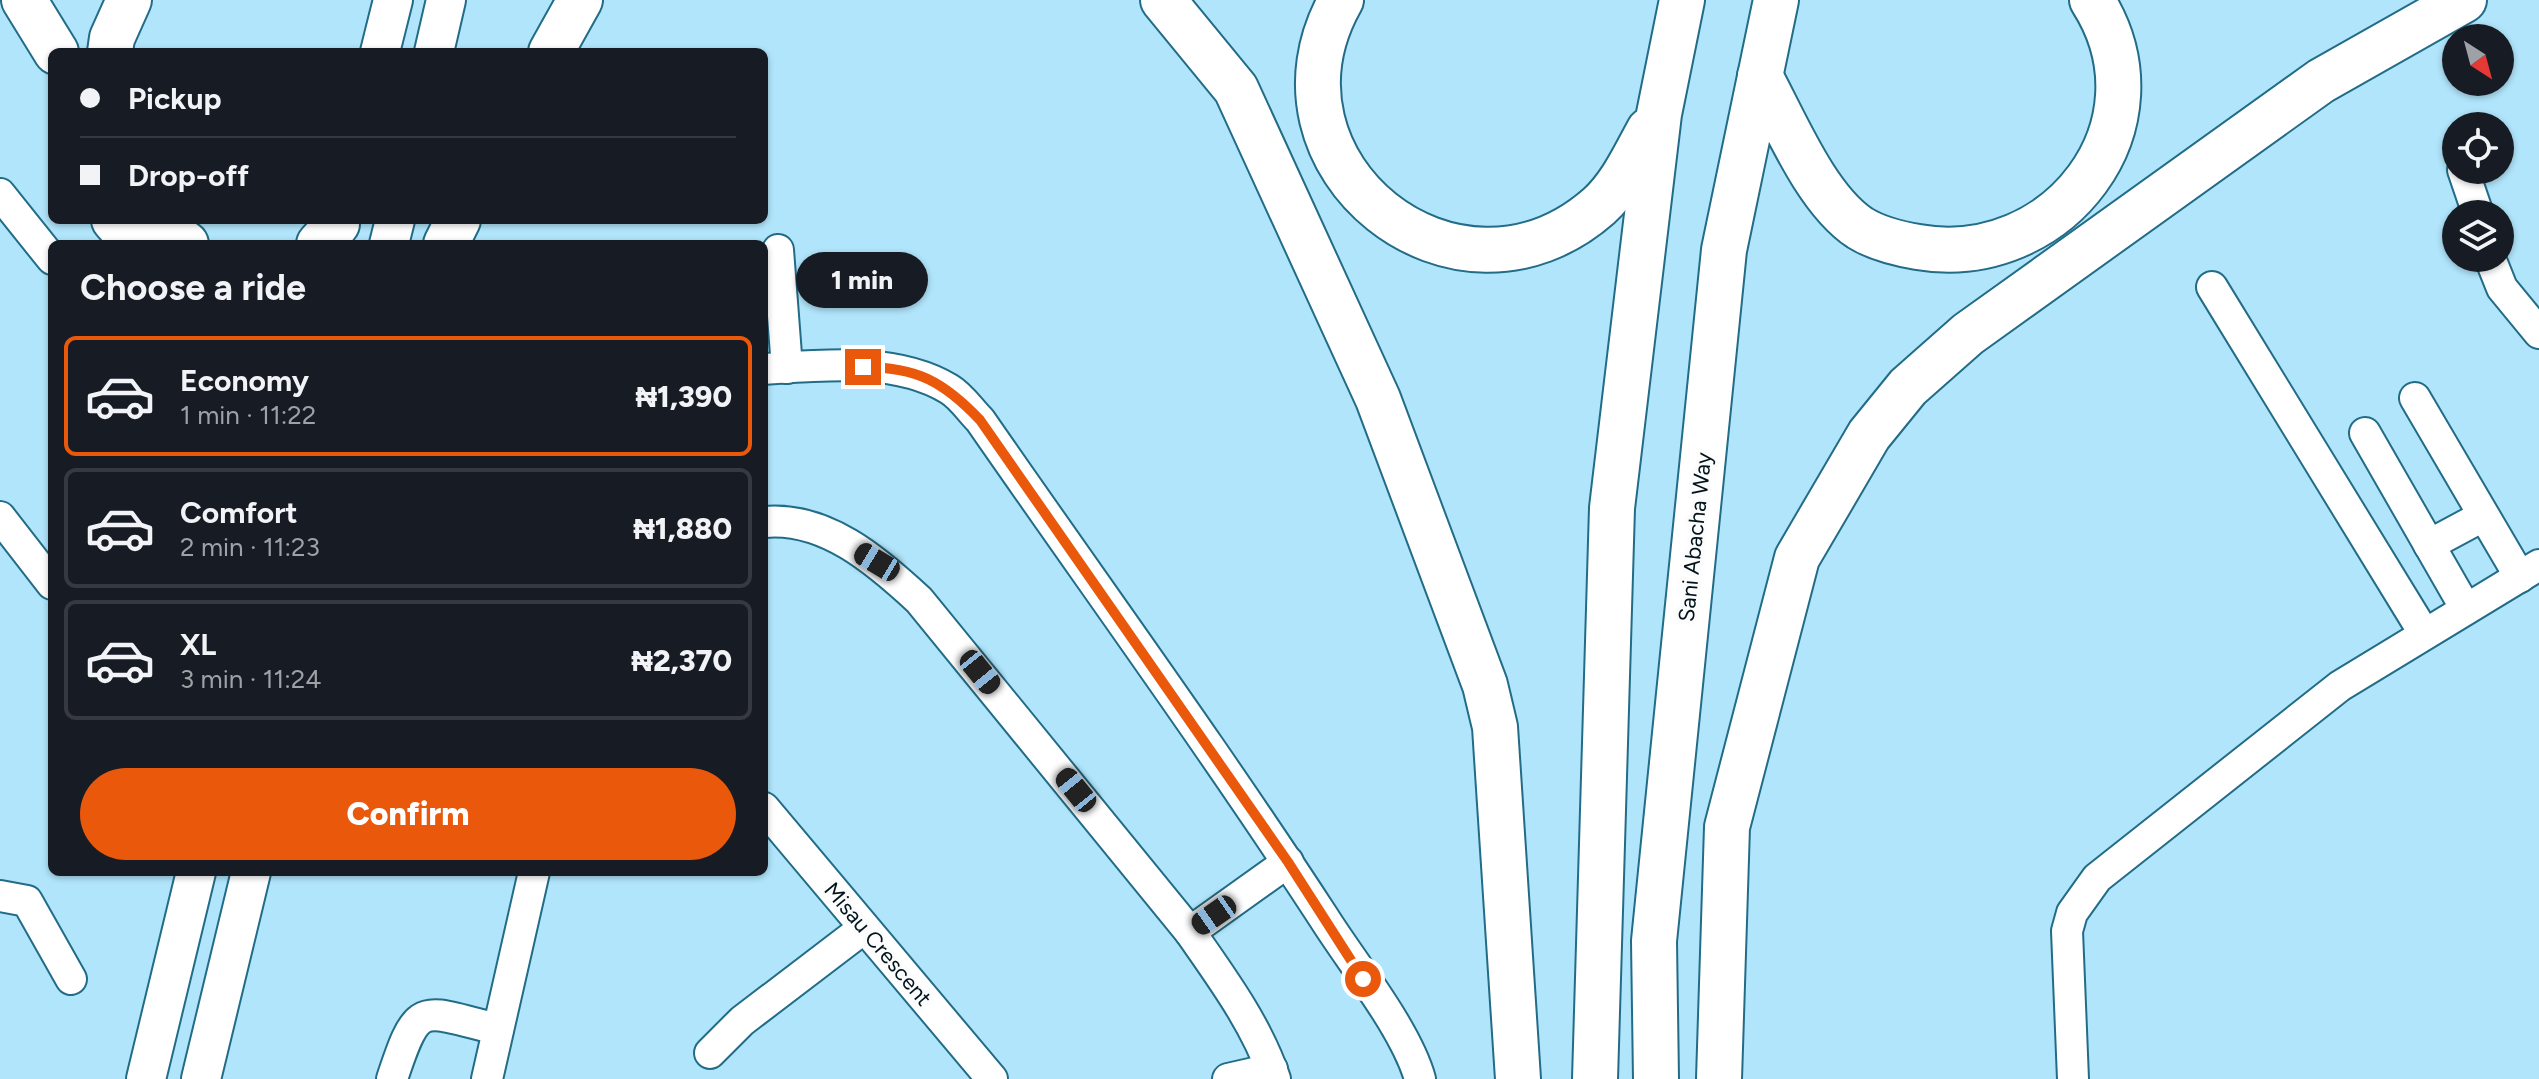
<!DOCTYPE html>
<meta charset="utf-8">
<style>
:root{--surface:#171b24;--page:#20242c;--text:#f1f3f6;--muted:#9ea1a6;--line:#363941;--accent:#ea580c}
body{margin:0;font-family:Figtree,sans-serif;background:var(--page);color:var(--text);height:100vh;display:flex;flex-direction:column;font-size:30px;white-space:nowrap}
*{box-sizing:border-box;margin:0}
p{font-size:26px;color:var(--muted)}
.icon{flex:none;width:44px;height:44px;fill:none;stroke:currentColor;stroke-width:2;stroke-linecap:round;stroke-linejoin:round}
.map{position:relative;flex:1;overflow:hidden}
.side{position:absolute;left:48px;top:240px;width:720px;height:636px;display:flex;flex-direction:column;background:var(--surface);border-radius:12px;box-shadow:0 2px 6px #0004}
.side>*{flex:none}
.guide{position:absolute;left:48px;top:48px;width:720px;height:176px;border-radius:12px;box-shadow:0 2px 6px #0004;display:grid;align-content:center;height:176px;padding:0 32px;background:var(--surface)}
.needle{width:52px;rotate:144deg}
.tools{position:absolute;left:2442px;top:24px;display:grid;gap:16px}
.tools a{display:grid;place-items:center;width:72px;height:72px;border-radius:50%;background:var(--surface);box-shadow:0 2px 6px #0004;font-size:40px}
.end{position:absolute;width:36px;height:36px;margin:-18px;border:10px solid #ea580c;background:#fff;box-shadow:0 0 0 4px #fff}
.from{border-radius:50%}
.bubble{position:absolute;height:56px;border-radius:28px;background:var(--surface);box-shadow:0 2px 6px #0004;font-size:26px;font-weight:800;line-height:56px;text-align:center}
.car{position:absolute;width:24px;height:48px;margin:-24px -12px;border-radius:10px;box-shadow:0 0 6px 2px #0007;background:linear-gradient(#222 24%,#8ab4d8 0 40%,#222 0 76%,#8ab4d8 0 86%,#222 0)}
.guide b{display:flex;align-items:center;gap:28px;height:76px;font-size:30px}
.guide b+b{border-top:2px solid var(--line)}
.guide i{width:20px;height:20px;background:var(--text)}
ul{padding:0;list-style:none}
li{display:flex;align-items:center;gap:24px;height:120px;margin:0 16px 12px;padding:0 16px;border:4px solid var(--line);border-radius:12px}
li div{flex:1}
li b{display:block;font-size:30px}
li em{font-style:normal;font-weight:800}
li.active{border-color:var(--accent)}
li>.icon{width:72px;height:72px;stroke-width:1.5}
h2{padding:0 32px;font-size:36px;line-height:96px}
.button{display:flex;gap:16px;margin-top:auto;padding:16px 32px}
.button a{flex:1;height:92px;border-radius:48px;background:var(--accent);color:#fff;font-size:32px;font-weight:800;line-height:92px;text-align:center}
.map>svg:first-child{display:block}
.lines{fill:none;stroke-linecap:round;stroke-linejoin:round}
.minor-casing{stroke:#226c87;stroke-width:34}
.major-casing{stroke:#226c87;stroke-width:42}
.highway-casing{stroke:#226c87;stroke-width:48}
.minor{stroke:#fff;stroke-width:30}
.major{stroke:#fff;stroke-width:38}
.highway{stroke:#fff;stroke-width:44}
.route{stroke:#ea580c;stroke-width:10}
.labels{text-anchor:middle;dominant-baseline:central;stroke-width:8;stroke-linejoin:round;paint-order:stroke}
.street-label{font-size:22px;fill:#02141b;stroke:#fcfcfc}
</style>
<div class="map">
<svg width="2539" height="1079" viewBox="0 0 2539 1079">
<rect width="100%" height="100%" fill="#b1e5fb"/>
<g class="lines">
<defs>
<g id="minor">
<polyline points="2463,170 2478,214"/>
<polyline points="0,194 52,259"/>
<polyline points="778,250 787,368"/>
<polyline points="2490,258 2502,288 2539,333"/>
<polyline points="2212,287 2424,633"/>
<path d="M 764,369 C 823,365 896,357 949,389 C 961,396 970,410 980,420 C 1095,586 1214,749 1324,918 C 1353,964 1406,1029 1420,1079"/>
<polyline points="2415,398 2520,577"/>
<polyline points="2365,433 2466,609"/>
<polyline points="0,517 52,584"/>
<path d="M 764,522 C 825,516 877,561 919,600 L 1190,932 C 1222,978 1257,1025 1275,1079"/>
<polyline points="2429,545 2483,516"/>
<polyline points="764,808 992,1079"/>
<polyline points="0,896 27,901 71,979"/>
<polyline points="1190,932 1288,862"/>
<polyline points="710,1053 742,1021 864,928"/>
<path d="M 392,1079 C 419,997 420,1011 498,1029"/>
<polyline points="487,1079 534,872"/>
<polyline points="1228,1079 1272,1069"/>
<polyline points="2073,1079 2067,931 2072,913 2097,878 2340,686 2539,565"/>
</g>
<g id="major">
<polyline points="380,52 393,0"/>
<polyline points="434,52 446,0"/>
<polyline points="389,244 395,220"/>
<polyline points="146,1079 196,872"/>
<polyline points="201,1079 251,872"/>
</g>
<g id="highway">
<polyline points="24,0 56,52"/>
<polyline points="1163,0 1236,89 1378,399 1485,685 1495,727 1518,1079"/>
<path d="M 1341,0 C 1248,165 1457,331 1599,206 C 1622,185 1635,155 1649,130"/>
<polyline points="110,52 112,38 129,0"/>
<polyline points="551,52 580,0"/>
<path d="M 1760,76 C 1785,122 1816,199 1860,228 C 1876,238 1900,244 1918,247 C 2057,271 2172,125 2092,0"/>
<polyline points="114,220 135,244"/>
<polyline points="153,220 186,244"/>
<polyline points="319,244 337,224"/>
<polyline points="446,244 458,220"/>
<polyline points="1595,1079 1612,508 1659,114 1682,0"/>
<polyline points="1656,1079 1654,941 1724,250 1776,0"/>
<polyline points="1719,1079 1727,827 1797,558 1869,435 1908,387 1968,334 2321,81 2464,0"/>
</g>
</defs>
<use href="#minor" class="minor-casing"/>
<use href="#major" class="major-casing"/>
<use href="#highway" class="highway-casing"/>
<use href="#minor" class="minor"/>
<use href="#major" class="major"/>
<use href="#highway" class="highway"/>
</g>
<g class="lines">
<path class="route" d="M 863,367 C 917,367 944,382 980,420 L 1288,862 L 1363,979"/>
</g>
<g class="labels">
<g class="street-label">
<text transform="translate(1695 537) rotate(-84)">Sani Abacha Way</text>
<text transform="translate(878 944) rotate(50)">Misau Crescent</text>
</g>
</g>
</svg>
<div class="tools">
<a><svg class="needle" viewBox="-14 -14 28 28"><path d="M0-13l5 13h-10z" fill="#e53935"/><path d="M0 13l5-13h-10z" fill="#9ea1a6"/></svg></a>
<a><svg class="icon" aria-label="locate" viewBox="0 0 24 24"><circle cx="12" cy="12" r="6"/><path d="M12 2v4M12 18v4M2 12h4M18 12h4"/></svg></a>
<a><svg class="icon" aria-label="layers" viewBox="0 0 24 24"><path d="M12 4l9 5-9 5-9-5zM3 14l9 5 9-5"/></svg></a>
</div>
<i class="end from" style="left:1363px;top:979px"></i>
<i class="end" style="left:863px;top:367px"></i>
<div class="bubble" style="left:796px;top:252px;width:132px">1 min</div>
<i class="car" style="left:877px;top:562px;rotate:301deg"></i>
<i class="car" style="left:980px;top:672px;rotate:141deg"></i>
<i class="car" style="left:1076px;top:790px;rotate:321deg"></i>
<i class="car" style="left:1214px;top:915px;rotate:235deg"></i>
<div class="guide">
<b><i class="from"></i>Pickup</b>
<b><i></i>Drop-off</b>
</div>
<section class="side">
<h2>Choose a ride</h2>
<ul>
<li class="active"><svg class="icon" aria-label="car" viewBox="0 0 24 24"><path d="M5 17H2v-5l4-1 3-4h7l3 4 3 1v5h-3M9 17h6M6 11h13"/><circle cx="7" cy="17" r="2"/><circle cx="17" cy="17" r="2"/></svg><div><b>Economy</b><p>1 min · 11:22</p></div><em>₦1,390</em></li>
<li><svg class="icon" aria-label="car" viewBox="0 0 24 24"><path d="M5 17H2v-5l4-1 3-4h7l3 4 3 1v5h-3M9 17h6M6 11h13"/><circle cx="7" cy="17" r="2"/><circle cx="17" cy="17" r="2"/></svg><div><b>Comfort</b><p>2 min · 11:23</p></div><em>₦1,880</em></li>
<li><svg class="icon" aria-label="car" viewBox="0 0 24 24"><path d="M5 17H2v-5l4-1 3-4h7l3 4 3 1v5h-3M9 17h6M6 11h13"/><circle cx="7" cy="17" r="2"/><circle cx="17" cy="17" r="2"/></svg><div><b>XL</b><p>3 min · 11:24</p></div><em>₦2,370</em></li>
</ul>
<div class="button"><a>Confirm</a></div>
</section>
</div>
